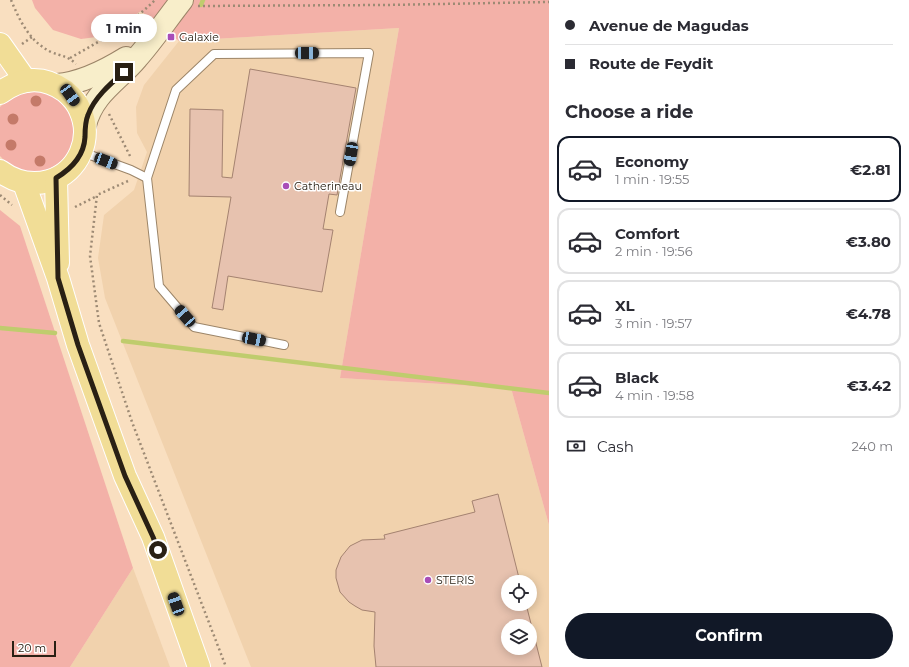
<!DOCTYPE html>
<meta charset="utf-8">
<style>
:root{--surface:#fff;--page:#f7f7f7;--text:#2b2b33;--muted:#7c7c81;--line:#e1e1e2;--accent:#111827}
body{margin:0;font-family:Montserrat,sans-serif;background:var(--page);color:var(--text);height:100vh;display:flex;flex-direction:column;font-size:15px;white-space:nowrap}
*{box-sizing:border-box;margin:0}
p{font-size:13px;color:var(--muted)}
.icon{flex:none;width:22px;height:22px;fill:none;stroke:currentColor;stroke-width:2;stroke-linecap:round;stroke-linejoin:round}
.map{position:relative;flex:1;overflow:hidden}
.sheet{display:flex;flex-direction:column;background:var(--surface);width:360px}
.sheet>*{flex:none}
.top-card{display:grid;align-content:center;height:88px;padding:0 16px;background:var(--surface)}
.tools{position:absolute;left:501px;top:575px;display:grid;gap:8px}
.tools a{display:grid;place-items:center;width:36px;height:36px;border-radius:50%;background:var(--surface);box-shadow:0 2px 10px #0003;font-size:20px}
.scale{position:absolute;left:12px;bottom:10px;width:44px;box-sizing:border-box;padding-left:4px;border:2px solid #292014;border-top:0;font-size:11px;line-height:14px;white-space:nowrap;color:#292014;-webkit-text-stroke:3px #fff;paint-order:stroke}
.end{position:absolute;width:18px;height:18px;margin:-9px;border:5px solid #292014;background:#fff;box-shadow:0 0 0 2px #fff}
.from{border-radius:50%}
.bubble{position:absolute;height:28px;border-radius:14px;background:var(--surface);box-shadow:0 2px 10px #0003;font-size:13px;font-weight:700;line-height:28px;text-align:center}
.car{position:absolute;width:12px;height:24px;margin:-12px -6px;border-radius:5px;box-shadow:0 0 3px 1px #0007;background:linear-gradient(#222 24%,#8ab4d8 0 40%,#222 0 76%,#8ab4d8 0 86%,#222 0)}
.top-card b{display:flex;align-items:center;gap:14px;height:38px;font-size:15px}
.top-card b+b{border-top:1px solid var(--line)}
.top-card i{width:10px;height:10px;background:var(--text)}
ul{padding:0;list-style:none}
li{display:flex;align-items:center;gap:12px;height:66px;margin:0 8px 6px;padding:0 8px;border:2px solid var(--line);border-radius:12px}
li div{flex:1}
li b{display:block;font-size:15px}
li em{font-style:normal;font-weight:700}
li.current{border-color:var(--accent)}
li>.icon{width:36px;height:36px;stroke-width:1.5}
h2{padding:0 16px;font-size:18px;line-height:48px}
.pay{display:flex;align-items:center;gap:10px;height:44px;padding:0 16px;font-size:15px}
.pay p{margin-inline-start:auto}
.action{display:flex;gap:8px;margin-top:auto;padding:8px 16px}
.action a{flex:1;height:46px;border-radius:24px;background:var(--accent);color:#fff;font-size:16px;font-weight:700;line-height:46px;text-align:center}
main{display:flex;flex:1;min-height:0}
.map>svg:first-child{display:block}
.built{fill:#f1d2ad;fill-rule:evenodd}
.green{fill:#f3b1a8}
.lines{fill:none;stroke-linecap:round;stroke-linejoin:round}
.stream{stroke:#bfcc6d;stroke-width:4.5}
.building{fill:#e7c2af;stroke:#a48270;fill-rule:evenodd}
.lane-casing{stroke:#9c8568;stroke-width:10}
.secondary-casing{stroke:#9c8568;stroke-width:24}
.primary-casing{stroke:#fff;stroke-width:24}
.path{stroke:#9d8a74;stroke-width:2.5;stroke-dasharray:2 3;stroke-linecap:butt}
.lane{stroke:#fff;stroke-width:8}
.secondary{stroke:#f8eeca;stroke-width:22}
.primary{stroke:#f1dd96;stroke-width:22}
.tree{fill:#c47a69}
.route{stroke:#292014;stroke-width:5}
.poi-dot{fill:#a84db8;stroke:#fff;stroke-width:1.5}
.labels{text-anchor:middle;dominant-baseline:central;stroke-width:3;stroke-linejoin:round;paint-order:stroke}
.poi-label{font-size:11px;fill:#292014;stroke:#fff;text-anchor:start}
</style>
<main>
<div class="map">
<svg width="549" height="667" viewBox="0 0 549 667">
<rect width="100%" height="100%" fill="#f9dfc0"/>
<g class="built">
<path d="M 399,28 L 340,378 L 511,388 L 549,525 L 549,667 L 251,667 L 105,298 L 98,258 L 104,215 L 134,190 L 147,152 L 137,133 L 136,107 L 144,85 L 179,41 ZM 508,582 L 530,582 L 530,604 L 508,604 ZM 508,626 L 530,626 L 530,648 L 508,648 Z"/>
<polygon points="133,568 170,667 70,667"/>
</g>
<g class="green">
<polygon points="32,0 549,0 549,525 511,388 340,378 399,28 179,41 141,11 104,36 81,39 53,30 35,8"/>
<path d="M 35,91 C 39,92 43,92 47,94 C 54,96 60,101 64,107 C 93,141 52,189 11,167 C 7,164 4,160 0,156 L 0,107 C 10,96 20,92 35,91 Z"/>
<polygon points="0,210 20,226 133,568 70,667 0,667"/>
</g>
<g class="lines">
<g class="stream">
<polyline points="201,5 203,0"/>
<polyline points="0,328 55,333"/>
<polyline points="123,341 549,393"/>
</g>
</g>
<g class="building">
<polygon points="250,69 356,88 337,195 329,194 323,229 333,230 322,292 228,276 223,310 212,308 231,197 189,196 190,109 223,110 222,177 232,178"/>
<path d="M 498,494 L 520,582 L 508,582 L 508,604 L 526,604 L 542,667 L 376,667 L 374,646 L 375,612 L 362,610 L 355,606 L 349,602 L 340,592 L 336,578 L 336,570 L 341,557 L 350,546 L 362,540 L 385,539 L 384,535 L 475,512 L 472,501 ZM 508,626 L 530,626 L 530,648 L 508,648 Z"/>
</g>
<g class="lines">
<defs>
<g id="lane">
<polyline points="82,152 131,170 147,178"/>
<polyline points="284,345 194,327 159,286 147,178 176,90 214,54 369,53 340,212"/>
</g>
<g id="secondary">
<path d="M 57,85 C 82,83 105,71 126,58"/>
<path d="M 85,125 C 93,93 118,81 137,58 C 153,40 167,19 182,0"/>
</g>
<g id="primary">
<polyline points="0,44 26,81"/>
<path d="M 0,93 C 21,77 43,75 65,91 C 71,96 77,102 80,110 C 93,138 79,172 49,181 C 31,186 15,182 0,171"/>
<polyline points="56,179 58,263"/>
<polyline points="24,183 58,278 78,345 125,476 153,537 199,667"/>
</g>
</defs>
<use href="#lane" class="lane-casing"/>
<use href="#secondary" class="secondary-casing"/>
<use href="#primary" class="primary-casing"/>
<g class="path">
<path d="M 11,0 C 20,21 29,41 51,52 C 61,56 68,56 76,64"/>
<polyline points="198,6 385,5 549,2"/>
<polyline points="22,44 32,37"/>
<path d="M 70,58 C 100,41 130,25 155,0"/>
<polyline points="109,114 131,158"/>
<polyline points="128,181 97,195 90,256 99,323 132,422 226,667"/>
<polyline points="0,195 12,205"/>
<polyline points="75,207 97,196"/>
</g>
<use href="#lane" class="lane"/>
<use href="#secondary" class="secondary"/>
<use href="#primary" class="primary"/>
</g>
<g class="tree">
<circle cx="36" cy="101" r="5.5"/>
<circle cx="13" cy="119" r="5.5"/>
<circle cx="11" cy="145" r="5.5"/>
<circle cx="40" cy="161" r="5.5"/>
</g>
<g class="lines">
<path class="route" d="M 124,72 C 110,84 94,98 88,115 C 85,122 85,129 85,137 C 84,156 71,169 56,178 L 58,278 L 78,345 L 125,476 L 153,537 L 158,550"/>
</g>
<g class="poi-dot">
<rect x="167" y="33" width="8" height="8" rx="2"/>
<circle cx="286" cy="186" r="4"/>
<circle cx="428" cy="580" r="4"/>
</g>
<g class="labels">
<g class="poi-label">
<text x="179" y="37">Galaxie</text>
<text x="294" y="186">Catherineau</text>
<text x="436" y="580">STERIS</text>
</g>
</g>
</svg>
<div class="tools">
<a><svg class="icon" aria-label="locate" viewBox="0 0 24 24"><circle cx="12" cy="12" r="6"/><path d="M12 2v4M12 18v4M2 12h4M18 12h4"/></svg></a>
<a><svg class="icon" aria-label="layers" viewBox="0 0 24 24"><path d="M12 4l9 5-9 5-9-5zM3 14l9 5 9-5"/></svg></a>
</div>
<div class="scale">20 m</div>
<i class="end from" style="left:158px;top:550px"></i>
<i class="end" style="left:124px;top:72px"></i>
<div class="bubble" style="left:91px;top:14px;width:66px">1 min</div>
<i class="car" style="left:307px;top:53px;rotate:90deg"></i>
<i class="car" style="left:70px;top:95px;rotate:144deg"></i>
<i class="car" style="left:351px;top:154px;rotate:190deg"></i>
<i class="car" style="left:106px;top:161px;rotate:111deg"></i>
<i class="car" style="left:185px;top:316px;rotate:319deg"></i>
<i class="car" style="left:254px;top:339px;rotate:101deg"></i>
<i class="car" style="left:176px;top:604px;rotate:340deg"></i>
</div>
<section class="sheet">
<div class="top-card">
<b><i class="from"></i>Avenue de Magudas</b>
<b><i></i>Route de Feydit</b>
</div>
<h2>Choose a ride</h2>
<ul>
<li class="current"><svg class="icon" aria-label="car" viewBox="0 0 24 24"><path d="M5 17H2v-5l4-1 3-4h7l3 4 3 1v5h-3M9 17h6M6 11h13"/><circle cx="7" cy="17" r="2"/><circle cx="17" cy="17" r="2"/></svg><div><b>Economy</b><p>1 min · 19:55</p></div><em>€2.81</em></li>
<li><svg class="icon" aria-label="car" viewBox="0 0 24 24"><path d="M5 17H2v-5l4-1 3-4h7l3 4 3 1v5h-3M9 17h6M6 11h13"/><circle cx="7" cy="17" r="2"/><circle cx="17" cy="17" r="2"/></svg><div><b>Comfort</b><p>2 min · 19:56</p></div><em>€3.80</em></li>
<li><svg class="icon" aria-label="car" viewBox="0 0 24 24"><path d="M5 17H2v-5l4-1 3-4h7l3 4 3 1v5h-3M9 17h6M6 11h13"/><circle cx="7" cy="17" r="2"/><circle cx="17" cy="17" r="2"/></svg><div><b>XL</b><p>3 min · 19:57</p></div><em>€4.78</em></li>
<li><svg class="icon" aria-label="car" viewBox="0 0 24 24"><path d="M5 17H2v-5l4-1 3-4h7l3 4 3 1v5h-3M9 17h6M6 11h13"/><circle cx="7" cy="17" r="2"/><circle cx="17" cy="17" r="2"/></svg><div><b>Black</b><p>4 min · 19:58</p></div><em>€3.42</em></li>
</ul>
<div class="pay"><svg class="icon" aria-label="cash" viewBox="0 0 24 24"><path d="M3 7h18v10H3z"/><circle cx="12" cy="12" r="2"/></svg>Cash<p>240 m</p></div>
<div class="action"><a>Confirm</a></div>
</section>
</main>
